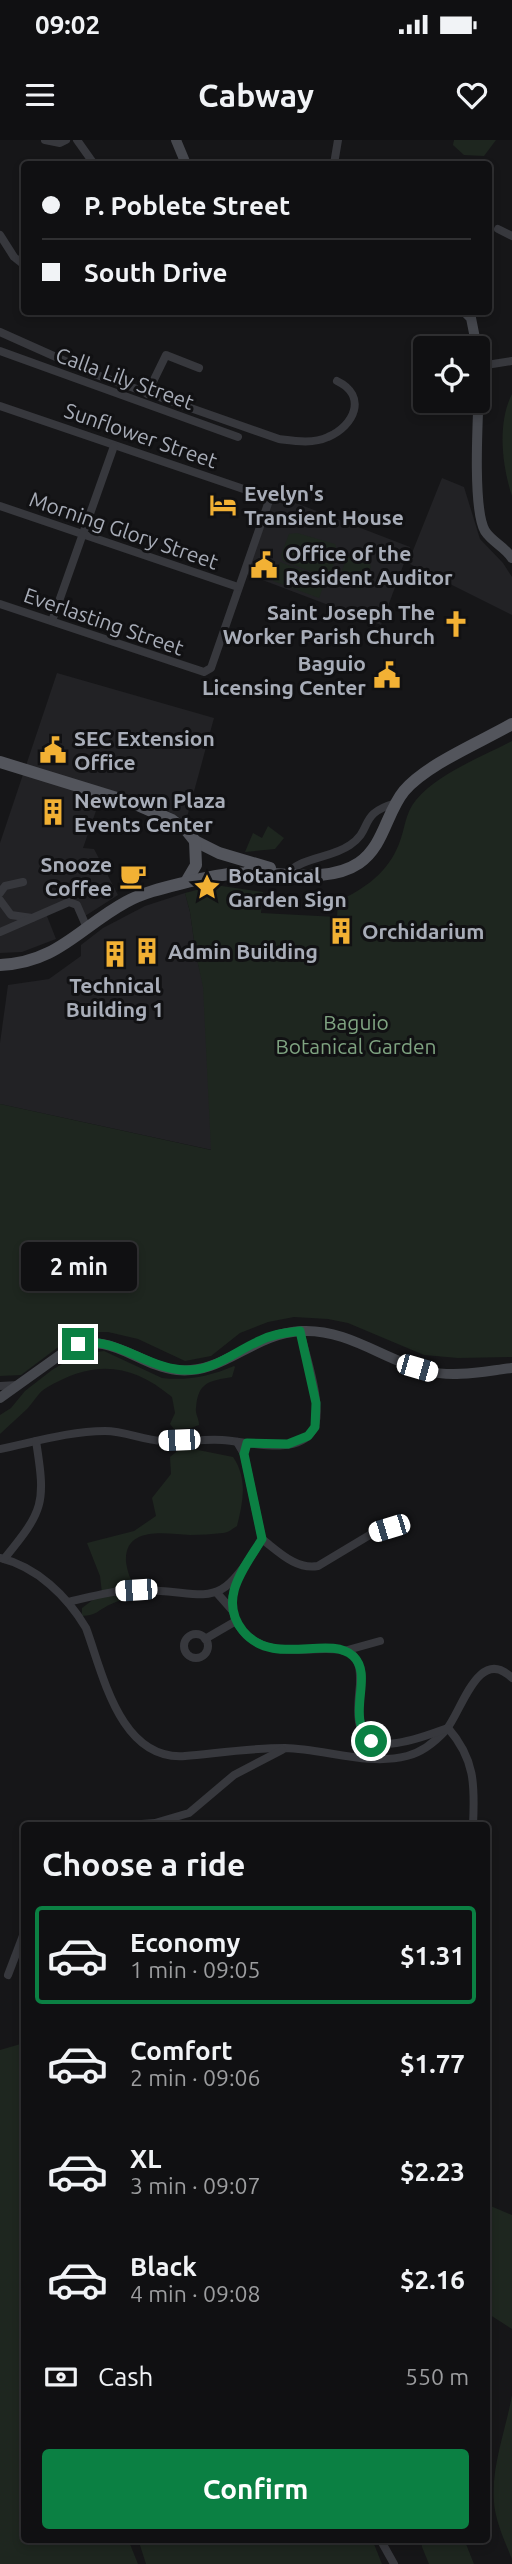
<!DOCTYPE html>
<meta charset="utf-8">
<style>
:root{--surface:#101012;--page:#1e1e20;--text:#f1f3f6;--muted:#9c9d9f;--line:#303032;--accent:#0b8043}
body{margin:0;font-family:Ubuntu,sans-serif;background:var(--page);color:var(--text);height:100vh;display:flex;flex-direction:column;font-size:26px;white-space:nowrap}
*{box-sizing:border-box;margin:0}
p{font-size:23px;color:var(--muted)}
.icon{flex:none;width:38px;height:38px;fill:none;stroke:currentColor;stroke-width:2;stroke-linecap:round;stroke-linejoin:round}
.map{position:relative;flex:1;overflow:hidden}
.drawer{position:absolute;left:21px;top:1682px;width:469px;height:721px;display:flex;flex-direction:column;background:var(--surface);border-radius:7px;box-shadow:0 4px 10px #0003,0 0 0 2px var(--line)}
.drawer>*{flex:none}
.guide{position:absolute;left:21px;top:21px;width:471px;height:154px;border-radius:7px;box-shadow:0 4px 10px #0003,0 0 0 2px var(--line);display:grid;align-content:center;height:154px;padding:0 21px;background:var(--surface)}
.buttons{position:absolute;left:413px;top:196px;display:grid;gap:14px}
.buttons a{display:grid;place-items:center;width:77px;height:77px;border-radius:7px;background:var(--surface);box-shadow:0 4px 10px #0003,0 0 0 2px var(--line);font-size:35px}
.end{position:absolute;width:32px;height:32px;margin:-16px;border:9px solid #0b8043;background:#fff;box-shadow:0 0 0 4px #fff}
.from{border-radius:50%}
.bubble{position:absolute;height:49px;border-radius:7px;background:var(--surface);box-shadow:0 4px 10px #0003,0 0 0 2px var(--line);font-size:23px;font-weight:700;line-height:49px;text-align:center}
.car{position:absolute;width:21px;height:42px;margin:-21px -10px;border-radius:9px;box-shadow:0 0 5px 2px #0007;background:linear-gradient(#fff 24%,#345 0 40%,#fff 0 76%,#345 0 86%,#fff 0)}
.guide b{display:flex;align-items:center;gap:24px;height:66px;font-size:26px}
.guide b+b{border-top:2px solid var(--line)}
.guide i{width:18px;height:18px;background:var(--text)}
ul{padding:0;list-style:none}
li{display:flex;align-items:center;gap:21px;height:98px;margin:0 14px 10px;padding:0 7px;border:4px solid transparent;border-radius:7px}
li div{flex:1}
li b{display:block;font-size:26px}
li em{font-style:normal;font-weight:700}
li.active{border-color:var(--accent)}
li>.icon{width:63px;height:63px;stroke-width:1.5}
h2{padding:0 21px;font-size:32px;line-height:84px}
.pay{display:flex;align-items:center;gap:18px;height:77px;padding:0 21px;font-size:26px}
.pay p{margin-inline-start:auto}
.primary-button{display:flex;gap:14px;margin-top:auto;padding:14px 21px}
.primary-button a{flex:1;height:80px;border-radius:7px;background:var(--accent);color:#fff;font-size:28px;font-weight:700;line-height:80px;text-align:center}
.status{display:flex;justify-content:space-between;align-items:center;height:49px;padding:0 35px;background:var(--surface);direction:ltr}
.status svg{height:19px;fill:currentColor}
header{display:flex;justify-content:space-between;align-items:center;height:91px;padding:0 21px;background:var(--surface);font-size:32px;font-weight:700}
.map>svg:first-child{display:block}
.built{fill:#222225}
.green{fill:#1e261f}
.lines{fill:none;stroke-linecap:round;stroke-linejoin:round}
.street{stroke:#37383d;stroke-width:8}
.secondary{stroke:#45474d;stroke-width:10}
.primary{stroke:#53555c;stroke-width:12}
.route{stroke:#0b8043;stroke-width:9}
.labels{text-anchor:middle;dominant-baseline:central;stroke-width:6;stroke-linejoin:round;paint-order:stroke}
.street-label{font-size:21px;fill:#a8adb8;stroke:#111113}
.poi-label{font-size:21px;font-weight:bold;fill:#a8adb8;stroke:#111113;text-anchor:start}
.park-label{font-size:21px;fill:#7fa381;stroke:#111113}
</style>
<div class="status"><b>09:02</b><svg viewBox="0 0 49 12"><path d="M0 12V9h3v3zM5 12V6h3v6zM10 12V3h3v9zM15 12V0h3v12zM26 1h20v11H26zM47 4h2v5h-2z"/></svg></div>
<header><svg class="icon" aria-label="menu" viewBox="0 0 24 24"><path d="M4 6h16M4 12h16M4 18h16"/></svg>Cabway<svg class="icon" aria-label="heart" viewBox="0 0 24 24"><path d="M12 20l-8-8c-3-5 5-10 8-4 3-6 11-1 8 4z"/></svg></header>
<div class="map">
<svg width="512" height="2424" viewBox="0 0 512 2424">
<rect width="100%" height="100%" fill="#161618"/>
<g class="built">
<polygon points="442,338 464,347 480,399 503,423 512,437 512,475 408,423"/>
<polygon points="275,355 410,407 381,485 247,434"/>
<polygon points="57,533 214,578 186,681 160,667 104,648 83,708 94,709 118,755 85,776 70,761 45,771 56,799 22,812 0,813 0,703"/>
<polygon points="185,753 190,772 196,815 204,847 212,1010 0,964 0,903 8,845 49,839 81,816 81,805 103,788 145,766"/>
</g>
<g class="green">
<polygon points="454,0 496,0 484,16 464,15 453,5"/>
<path d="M 512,254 L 512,356 C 502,326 497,283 512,254 Z"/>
<polygon points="297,393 335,404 338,413 328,438 283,421 281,415 289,394"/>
<polygon points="358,414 368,420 371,427 360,450 338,441 347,417"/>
<polygon points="280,422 326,439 319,458 273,441"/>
<path d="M 512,601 L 512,1217 L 458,1218 L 424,1215 L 348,1183 L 328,1179 L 294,1177 L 268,1182 L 240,1193 L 211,1216 L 185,1221 L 138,1199 L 108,1192 L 86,1192 L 57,1208 L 21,1235 L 0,1236 L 0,964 L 211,1010 L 203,847 L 196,815 L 190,772 L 185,753 L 215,745 L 263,752 L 261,773 L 337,777 L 338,761 C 365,749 388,732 399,704 C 405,689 405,673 416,660 C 440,632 480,618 512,601 Z"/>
<polygon points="268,686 284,698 275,709 245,712 253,693 262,698"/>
<path d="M 104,1211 L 162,1238 C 187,1241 211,1236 234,1226 L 235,1227 L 232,1237 C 209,1241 198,1242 196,1268 C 195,1274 199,1278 199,1285 L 191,1288 L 174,1289 L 170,1284 L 175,1273 L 172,1257 C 130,1222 93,1220 46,1248 C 39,1252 34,1261 28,1268 C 19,1277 9,1285 0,1294 L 0,1275 L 11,1268 L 25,1251 L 52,1230 L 77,1215 Z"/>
<path d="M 180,1309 L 198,1310 L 233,1317 C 248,1339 243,1362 237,1386 C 232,1389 228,1393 223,1393 C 212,1394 201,1395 190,1395 C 167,1394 124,1385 126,1422 C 127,1428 129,1438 133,1442 C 139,1448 147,1449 155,1458 C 140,1456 123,1458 109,1465 C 97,1471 97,1475 82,1476 L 82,1468 L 102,1453 L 100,1436 L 87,1403 L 134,1391 L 156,1376 L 152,1358 L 171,1334 L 170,1317 Z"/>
<polygon points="24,1903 24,2399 128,2399 138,2424 0,2424 0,1910"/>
<polygon points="486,2064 512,2075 512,2189 487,2173"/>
<path d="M 512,2255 L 512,2419 C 505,2402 495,2380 494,2362 C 491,2326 506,2290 512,2255 Z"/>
<polygon points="138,2399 372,2399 382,2424 146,2424"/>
<polygon points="421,2399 464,2399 474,2424 429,2424 422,2407"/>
</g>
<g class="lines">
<g class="street">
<polyline points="45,0 60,3 66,0"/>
<polyline points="77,0 94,24"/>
<polyline points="334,24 338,0"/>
<polyline points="498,89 512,96"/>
<polyline points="0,95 14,117 24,125"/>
<path d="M 0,192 L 94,234 L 279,299 C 295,301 313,304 328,297 C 354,286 368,256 337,241"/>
<polyline points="0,211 238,297"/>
<polyline points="480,226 512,221"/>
<polyline points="147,254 166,215 199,228"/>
<polyline points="0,266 270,358 211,528 204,532 0,464"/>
<polyline points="0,366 238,447"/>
<polyline points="52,481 114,306"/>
<path d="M 287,734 C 303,716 330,719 350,705 C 374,689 357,674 396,663"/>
<polyline points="0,753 5,746 23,742"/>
<polyline points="0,760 11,775 32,778"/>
<polyline points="0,792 69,762 77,765 87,788"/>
<polyline points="0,1246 18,1245"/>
<path d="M 0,1309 C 34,1302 70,1291 105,1291 C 125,1291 143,1300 163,1301 C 183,1302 202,1299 222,1300 C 247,1301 296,1317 313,1290 C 325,1270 305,1213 300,1191"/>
<path d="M 262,1399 C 279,1412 296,1430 318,1426 L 373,1393 L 389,1388"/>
<path d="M 0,1418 C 37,1427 67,1456 86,1488 C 103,1534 120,1621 185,1616 C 218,1613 251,1608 285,1608 C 325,1609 368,1626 407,1616 C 423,1612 435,1602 446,1590 C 462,1571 478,1505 512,1538"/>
<path d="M 4,1419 C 44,1370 46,1364 36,1301"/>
<path d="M 237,1438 C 231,1456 229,1473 241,1489 C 263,1516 295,1509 326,1509 C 335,1509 345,1509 352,1514 C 361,1522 360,1534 360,1544 C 359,1556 357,1570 359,1582 C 366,1622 425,1596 448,1588 C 475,1619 475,1645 473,1685"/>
<polyline points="217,1453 232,1470"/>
<path d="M 68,1462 C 90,1457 113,1450 137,1450 C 212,1450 216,1476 262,1399 L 244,1314 L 237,1302"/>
<circle cx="196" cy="1506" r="12"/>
<polyline points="205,1499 236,1481"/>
<polyline points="344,1511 380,1501"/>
<polyline points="128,1685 155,1683 189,1673 234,1635 282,1610"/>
<polyline points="8,1835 24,1793"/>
<polyline points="380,2399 394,2424"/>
</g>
<g class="secondary">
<polyline points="176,0 186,24"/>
<polyline points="465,172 471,178 477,208"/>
<path d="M 478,213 L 480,226 C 479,259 471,367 485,391 C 492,402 505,407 512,418"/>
<path d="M 0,1258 L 67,1210 C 108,1188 138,1226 177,1230 C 224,1235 252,1193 302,1191 C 348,1189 384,1220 427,1231 C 454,1238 485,1231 512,1228"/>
</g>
<g class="primary">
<polyline points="0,622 133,663 172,680 187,691 195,701 219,713 270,728"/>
<polyline points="186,742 196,725 195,701"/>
<path d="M 0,825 C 57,823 80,787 126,762 C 144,752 167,747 187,742 C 205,738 225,733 244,733 C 280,732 328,744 359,723 C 384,706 386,673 404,651 C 427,624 481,602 512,584"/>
</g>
</g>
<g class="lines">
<path class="route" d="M 78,1204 C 118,1195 149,1232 190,1230 C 216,1229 236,1211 259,1201 C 272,1194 286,1193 300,1191 L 316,1263 L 315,1287 L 308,1296 L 288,1304 L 247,1303 L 244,1314 L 262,1399 C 245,1427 217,1459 243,1491 C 273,1528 329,1494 353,1516 C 375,1536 344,1577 371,1601"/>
</g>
<defs>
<symbol id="hotel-bare" viewBox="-9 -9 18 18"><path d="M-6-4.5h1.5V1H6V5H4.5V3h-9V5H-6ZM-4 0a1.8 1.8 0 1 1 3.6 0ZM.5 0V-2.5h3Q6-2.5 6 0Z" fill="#f2b134" stroke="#111113" stroke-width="2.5" paint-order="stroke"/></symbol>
<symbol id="civic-bare" viewBox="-9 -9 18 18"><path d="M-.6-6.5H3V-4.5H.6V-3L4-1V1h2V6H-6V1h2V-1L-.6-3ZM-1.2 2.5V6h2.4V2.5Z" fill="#f2b134" stroke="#111113" stroke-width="2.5" paint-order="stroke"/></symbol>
<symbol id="church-bare" viewBox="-9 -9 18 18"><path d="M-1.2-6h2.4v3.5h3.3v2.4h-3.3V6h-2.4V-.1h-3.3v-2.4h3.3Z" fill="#f2b134" stroke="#111113" stroke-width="2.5" paint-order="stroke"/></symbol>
<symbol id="building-bare" viewBox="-9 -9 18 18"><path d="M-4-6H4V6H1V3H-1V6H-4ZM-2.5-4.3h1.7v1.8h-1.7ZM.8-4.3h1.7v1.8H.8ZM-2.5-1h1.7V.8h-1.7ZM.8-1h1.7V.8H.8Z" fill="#f2b134" stroke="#111113" stroke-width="2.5" paint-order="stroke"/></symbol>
<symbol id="cafe-bare" viewBox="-9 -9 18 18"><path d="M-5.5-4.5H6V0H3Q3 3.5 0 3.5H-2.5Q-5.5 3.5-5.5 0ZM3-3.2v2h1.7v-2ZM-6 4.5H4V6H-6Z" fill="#f2b134" stroke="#111113" stroke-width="2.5" paint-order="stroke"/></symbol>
<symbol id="sight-bare" viewBox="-9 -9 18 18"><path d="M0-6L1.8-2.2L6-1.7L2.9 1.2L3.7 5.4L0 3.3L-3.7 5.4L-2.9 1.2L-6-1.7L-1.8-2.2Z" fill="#f2b134" stroke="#111113" stroke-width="2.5" paint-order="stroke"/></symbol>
</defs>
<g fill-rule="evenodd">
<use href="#hotel-bare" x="204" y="346" width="38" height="38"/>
<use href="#civic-bare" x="245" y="406" width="38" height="38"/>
<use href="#church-bare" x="437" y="465" width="38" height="38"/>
<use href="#civic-bare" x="368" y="516" width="38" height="38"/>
<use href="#civic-bare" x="34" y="591" width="38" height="38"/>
<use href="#building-bare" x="34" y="653" width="38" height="38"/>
<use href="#cafe-bare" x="114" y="717" width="38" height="38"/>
<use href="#sight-bare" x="188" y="728" width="38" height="38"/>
<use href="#building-bare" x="322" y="772" width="38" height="38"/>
<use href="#building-bare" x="128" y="792" width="38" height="38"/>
<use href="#building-bare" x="96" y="795" width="38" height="38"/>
</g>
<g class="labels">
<g class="street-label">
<text transform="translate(125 238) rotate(20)">Calla Lily Street</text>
<text transform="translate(141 295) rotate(19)">Sunflower Street</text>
<text transform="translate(124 390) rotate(19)">Morning Glory Street</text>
<text transform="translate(104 481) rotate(19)">Everlasting Street</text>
</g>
<g class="poi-label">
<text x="244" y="353">Evelyn's<tspan x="244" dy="24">Transient House</tspan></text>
<text x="285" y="413">Office of the<tspan x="285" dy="24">Resident Auditor</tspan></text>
<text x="435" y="472" text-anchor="end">Saint Joseph The<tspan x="435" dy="24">Worker Parish Church</tspan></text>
<text x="366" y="523" text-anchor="end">Baguio<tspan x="366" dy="24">Licensing Center</tspan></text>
<text x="74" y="598">SEC Extension<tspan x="74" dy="24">Office</tspan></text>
<text x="74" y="660">Newtown Plaza<tspan x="74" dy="24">Events Center</tspan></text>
<text x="112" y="724" text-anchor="end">Snooze<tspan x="112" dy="24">Coffee</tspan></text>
<text x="228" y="735">Botanical<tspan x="228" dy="24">Garden Sign</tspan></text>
<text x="362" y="791">Orchidarium</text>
<text x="168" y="811">Admin Building</text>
<text x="115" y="845" text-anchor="middle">Technical<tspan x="115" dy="24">Building 1</tspan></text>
</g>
<g class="park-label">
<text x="356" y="882">Baguio<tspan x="356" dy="24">Botanical Garden</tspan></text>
</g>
</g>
</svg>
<div class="buttons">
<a><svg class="icon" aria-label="locate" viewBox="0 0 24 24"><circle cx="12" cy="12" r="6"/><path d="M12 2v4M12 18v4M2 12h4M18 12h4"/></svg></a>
</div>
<i class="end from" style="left:371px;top:1601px"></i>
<i class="end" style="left:78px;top:1204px"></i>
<div class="bubble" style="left:21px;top:1102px;width:116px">2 min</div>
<i class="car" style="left:417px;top:1228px;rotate:106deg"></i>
<i class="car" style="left:179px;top:1300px;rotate:268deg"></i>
<i class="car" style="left:389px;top:1388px;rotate:253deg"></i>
<i class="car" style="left:136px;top:1450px;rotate:266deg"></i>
<div class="guide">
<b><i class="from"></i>P. Poblete Street</b>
<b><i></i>South Drive</b>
</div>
<section class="drawer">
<h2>Choose a ride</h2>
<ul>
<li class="active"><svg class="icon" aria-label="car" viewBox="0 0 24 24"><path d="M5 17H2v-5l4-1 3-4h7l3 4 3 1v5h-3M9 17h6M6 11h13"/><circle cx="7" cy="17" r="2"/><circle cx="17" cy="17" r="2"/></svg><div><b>Economy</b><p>1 min · 09:05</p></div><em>$1.31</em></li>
<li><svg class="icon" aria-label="car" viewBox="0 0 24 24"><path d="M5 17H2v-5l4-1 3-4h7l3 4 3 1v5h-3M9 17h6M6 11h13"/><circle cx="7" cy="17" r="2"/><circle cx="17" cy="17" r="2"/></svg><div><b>Comfort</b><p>2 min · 09:06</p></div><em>$1.77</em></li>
<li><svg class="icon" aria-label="car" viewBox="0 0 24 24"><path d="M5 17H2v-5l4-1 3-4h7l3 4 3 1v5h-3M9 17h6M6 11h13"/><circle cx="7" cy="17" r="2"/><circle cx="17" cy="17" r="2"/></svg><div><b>XL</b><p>3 min · 09:07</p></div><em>$2.23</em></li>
<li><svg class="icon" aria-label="car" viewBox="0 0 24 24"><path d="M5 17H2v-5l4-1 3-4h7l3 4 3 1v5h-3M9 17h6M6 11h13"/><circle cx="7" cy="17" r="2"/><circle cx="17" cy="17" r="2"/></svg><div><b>Black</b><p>4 min · 09:08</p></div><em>$2.16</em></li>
</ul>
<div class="pay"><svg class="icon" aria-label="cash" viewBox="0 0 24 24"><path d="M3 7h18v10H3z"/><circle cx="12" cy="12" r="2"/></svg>Cash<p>550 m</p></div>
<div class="primary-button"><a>Confirm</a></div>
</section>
</div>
